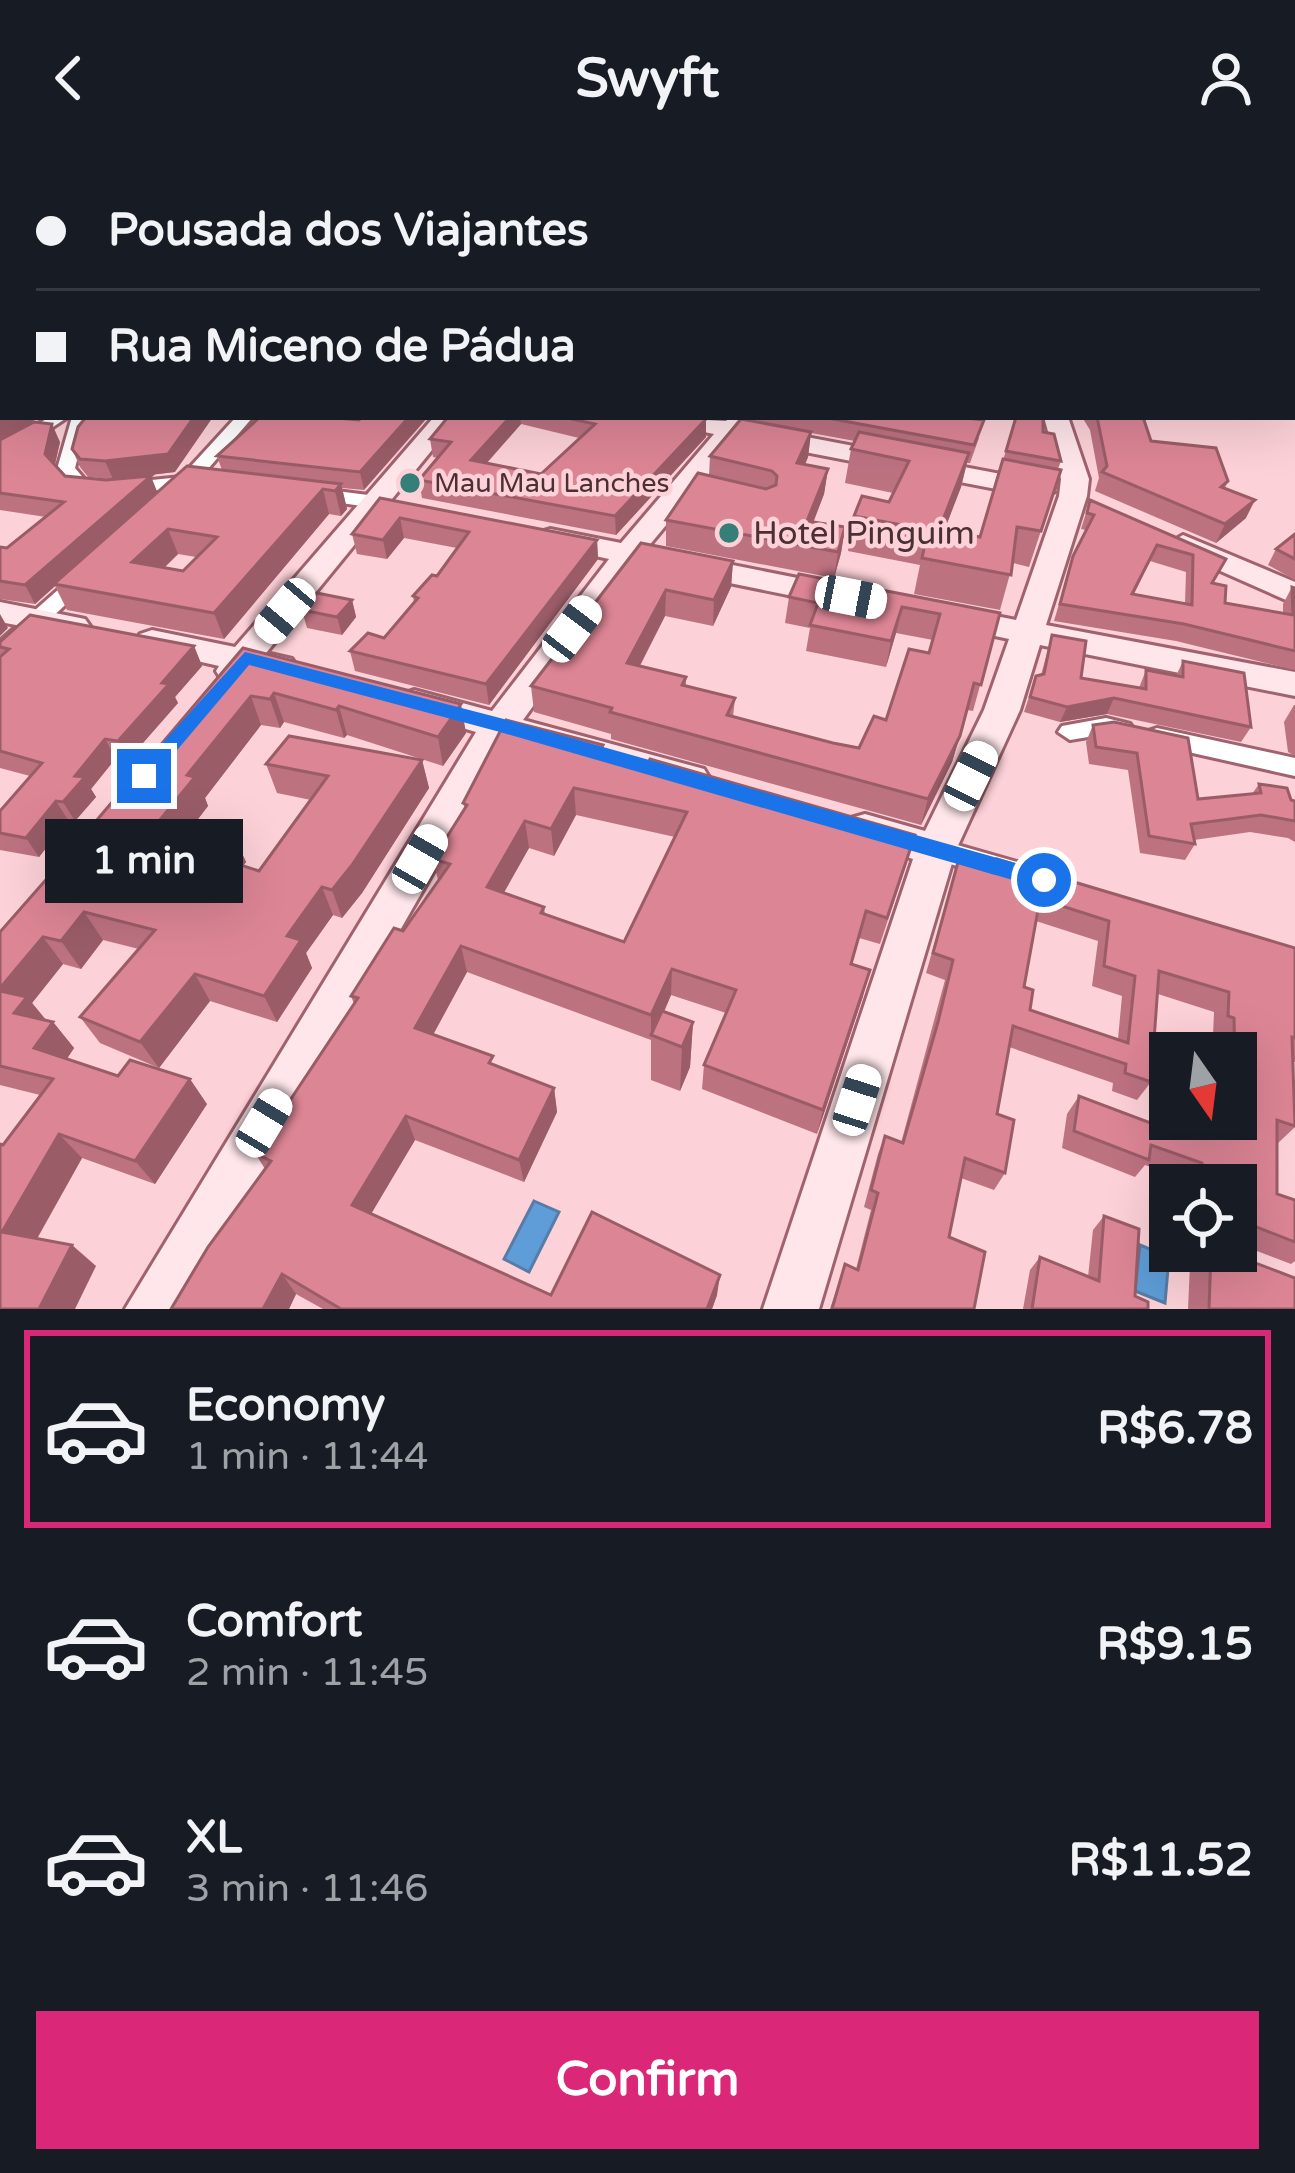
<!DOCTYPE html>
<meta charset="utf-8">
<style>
:root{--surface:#171b24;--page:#20242c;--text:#f1f3f6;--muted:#9ea1a6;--line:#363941;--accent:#db2777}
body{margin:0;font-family:"Varela Round",sans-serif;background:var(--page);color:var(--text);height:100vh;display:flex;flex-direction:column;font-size:45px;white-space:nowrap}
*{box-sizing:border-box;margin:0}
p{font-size:39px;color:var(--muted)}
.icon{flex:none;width:66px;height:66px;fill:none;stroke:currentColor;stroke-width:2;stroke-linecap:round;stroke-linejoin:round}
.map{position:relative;height:1153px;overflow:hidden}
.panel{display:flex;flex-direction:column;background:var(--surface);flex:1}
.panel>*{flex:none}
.banner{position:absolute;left:0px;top:0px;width:1296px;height:264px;box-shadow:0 12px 48px #0002;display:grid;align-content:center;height:264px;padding:0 36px;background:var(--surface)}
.needle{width:78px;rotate:166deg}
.controls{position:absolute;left:1149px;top:876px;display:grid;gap:24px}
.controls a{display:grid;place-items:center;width:108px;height:108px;border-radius:0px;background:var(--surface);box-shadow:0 12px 48px #0002;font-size:60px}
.end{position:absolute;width:54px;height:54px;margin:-27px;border:15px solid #1a73e8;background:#fff;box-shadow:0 0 0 6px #fff}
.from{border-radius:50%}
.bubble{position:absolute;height:84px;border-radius:0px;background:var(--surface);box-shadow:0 12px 48px #0002;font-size:39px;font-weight:700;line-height:84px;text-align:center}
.car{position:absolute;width:36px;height:72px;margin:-36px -18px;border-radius:15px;box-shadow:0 0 9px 3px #0007;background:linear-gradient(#fff 24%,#345 0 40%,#fff 0 76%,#345 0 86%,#fff 0)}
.banner b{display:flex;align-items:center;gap:42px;height:114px;font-size:45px}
.banner b+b{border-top:3px solid var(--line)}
.banner i{width:30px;height:30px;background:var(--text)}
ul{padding:21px 0 0;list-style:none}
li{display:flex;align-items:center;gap:36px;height:198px;margin:0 24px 18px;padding:0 12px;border:6px solid transparent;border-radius:0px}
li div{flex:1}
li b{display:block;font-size:45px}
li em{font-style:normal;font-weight:700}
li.active{border-color:var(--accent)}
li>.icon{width:108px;height:108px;stroke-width:1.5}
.cta{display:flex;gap:24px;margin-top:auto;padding:24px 36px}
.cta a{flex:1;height:138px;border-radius:0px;background:var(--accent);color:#fff;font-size:48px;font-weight:700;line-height:138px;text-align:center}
header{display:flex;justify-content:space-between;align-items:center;height:156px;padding:0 36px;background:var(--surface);font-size:54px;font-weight:700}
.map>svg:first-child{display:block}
.water{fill:#5e9dd7;stroke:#587ca6;stroke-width:3}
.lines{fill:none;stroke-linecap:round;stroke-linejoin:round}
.minor-casing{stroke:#a0636e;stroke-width:6}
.secondary-casing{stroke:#a0636e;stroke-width:6}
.minor{fill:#fff;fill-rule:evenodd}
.secondary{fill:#fee6ea;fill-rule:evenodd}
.wall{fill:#bd7280;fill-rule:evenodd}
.shaded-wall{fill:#9a5d68}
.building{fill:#dc8595;stroke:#9a5d68;stroke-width:3;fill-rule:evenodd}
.route{fill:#1a73e8}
.poi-dot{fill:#367e78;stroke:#fcd1d7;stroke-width:4.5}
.labels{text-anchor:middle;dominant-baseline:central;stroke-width:9;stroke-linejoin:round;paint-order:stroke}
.far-poi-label{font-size:27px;fill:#4b2f34;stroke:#fcd1d7;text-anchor:start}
.poi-label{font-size:33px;fill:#4b2f34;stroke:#fcd1d7;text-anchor:start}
</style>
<header><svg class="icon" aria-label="back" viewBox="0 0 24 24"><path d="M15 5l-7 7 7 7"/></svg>Swyft<svg class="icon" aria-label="person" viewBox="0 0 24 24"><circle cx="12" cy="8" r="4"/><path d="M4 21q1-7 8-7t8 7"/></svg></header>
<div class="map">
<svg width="1295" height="1153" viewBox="0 0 1295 1153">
<rect width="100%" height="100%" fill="#fcd1d7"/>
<g class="water">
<polygon points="534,1045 559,1056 529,1116 504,1103"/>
<polygon points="1140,1089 1169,1101 1165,1147 1135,1135"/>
</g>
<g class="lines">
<defs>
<g id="minor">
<rect x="1293" y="251" width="2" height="10"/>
<polygon points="49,261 68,261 0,306 0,293"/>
<polygon points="72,261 88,261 75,312 86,325 113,328 181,321 236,261 253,261 201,321 204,325 179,339 171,333 113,338 74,334 57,313"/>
<polygon points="313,332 376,340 385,346 376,352 306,342 306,334"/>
<polygon points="83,416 93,422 90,426 8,502 0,504 0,485 76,418"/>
<polygon points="1106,562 1130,568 1134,574 1122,582 1106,578 1070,584 1058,576 1062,570"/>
<polygon points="1157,572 1295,602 1295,620 1148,587 1145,581 1148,575"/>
<polygon points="936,683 1031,710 1035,718 1031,726 1021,729 927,701 923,694 927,687"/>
</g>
<g id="secondary">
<polygon points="434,261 459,261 266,497 292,503 297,511 292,519 280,522 251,516 233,526 221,523 216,515 219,510 140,492 136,485 140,478 152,474 235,491"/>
<polygon points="651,261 726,265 730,261 755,261 749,270 1043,326 1057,334 1043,342 738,283 647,392 848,432 853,439 848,446 837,449 636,408 523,564 704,613 710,623 704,633 691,637 508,585 184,1153 125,1153 476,576 402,554 397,546 402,538 414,534 492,555 609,403 540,388 535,382 540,376 550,373 621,387 714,278 654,266"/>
<polygon points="1044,261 1068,261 1089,323 1087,340 1046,469 1295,516 1295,540 1040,489 1020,554 956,694 819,1153 763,1153 913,703 851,684 845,673 851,662 865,658 925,675 984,554 1009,483 939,468 934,461 950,451 1016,464 1059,340 1061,323"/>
<polygon points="1183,379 1295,426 1295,448 1173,394 1168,388"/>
<polygon points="0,446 85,463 90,470 74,480 0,466"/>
</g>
</defs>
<use href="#minor" class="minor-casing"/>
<use href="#secondary" class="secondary-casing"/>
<use href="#minor" class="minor"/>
<use href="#secondary" class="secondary"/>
</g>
<g class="wall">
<path d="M 0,204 L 26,270 L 60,286 L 55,309 L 65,320 L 112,323 L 88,321 L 80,311 L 72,293 L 175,316 L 117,323 L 157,336 L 222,314 L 217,300 L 359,264 L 364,334 L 342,332 L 347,353 L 341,360 L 329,358 L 224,483 L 67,454 L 55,430 L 35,448 L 0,443 L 0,391 L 7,392 L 46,361 L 0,354 ZM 178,398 L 196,401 L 183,415 L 164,412 Z"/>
<path d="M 448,261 L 695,261 L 706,263 L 706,281 L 616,379 L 422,342 L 419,324 L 438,302 L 433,301 L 430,283 ZM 521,268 L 579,282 L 541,318 L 487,307 Z"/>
<polygon points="757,261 958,261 979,282 970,307 967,307 961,331 944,375 980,381 1016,261 1043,276 1061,305 1058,313 1061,314 1029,411 1013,407 1000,454 914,438 920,409 848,395 854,360 889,346 893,337 845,327 851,293 855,285 811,277 808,301 805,309 828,313 824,338 813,366 845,371 841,397 834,422 666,390 666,364 709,320 710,300 757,266"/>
<polygon points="1082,261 1143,261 1151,285 1228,325 1225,332 1246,362 1216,387 1095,335 1099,322 1090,274"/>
<polygon points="380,342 597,384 598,403 489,549 355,515 350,495 384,482 414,447 413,440 437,420 457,392 404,382 387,403 357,398 352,378"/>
<path d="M 1090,344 L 1226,403 L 1213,427 L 1225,447 L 1283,458 L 1283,448 L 1292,431 L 1295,432 L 1295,514 L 1176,485 L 1054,465 L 1068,417 L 1086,374 L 1081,373 ZM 1150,405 L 1186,416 L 1185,448 L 1134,438 Z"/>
<polygon points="1295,378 1295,424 1268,409 1276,393"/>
<polygon points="641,387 733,405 731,431 713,470 665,460 640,510 686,521 686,530 735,542 733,561 833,587 859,592 886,564 929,497 933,484 896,477 886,511 806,495 810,472 785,467 789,441 1000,457 973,555 967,554 952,606 921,669 611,583 611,578 534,556 531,530"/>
<polygon points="352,444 356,461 342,479 307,472 302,454"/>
<polygon points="1052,479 1081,522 1139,532 1146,514 1176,520 1183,505 1251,571 1241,586 1107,558 1060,566 1024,556 1036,520 1041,519"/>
<polygon points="0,486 194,490 202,510 175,541 178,547 128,604 116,602 91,633 96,641 75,665 68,664 39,701 0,694 0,655 30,620 0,612"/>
<polygon points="243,492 466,577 443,610 347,579 344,582 284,566 280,572 261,569 205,642 208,650 192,671 233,678 246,706 243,710 259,715 311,644 277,637 266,608 422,604 429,632 362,737 342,762 333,759 306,797 312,812 277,866 210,845 159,912 100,887 80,861 139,793 103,784 81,813 63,808 32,847 47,865 53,866 74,892 67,903 207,948 155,1028 82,1002 37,1083 96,1110 0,1153 3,989 40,939 0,929 0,776 51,718"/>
<polygon points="1294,549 1295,549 1295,600 1288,596 1284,566"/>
<polygon points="1114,566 1198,643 1252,638 1259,628 1295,645 1295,686 1288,682 1250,676 1194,684 1195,688 1185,704 1140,697 1128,614 1089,608 1086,586 1093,569"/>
<path d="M 603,599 L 907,706 L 880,788 L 859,782 L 851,809 L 863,840 L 817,978 L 702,933 L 704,909 L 726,857 L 671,839 L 664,856 L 693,866 L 690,911 L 680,935 L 651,924 L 651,884 L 467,816 L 433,879 L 495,910 L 554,932 L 557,956 L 524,1026 L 415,984 L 371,1057 L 551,1139 L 717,1139 L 712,1153 L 323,1153 L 296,1138 L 289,1153 L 265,1013 L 255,997 L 354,848 L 351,840 L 403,775 L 438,724 L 433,703 L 465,653 L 463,647 ZM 576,659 L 675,681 L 624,786 L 545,758 L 544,751 L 503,737 L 529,692 L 554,700 Z"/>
<path d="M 997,703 L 1295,792 L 1295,906 L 1293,906 L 1295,971 L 1277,988 L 1277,1038 L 1295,1044 L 1295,1105 L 1291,1108 L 1236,1087 L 1236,1029 L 1186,1029 L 1186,1024 L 1145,1009 L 1135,1021 L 1062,992 L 1067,958 L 1079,940 L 1156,969 L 1157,955 L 1170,938 L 1170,963 L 1236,963 L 1236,897 L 1218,897 L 1219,881 L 1213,880 L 1214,856 L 1158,838 L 1151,926 L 1137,944 L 1112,935 L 1113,927 L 1009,891 L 997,958 L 1005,1017 L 994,1034 L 961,1022 L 949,1081 L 974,1153 L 830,1153 L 845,1108 L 856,1113 L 871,1054 L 864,1051 L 878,998 L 885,980 L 901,987 L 945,824 L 926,817 L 958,706 L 992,717 ZM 1036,765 L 1098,785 L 1092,830 L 1122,840 L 1118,883 L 1030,854 L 1024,831 Z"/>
<polygon points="1104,1060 1135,1140 1148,1153 1023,1153 1030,1114 1040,1101 1088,1121 1093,1074"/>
<polygon points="1205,1095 1224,1095 1295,1153 1188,1153 1190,1109"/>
</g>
<g class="shaded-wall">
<rect x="0" y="179" width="3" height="17"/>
<polygon points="5,261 39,261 0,288 0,264"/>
<polygon points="194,261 213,261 175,316 113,323 105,305"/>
<polygon points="409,261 428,261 364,334 360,316"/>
<polygon points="510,261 520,261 521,268 473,322 471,304"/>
<polygon points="706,263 706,281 616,379 615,360"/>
<polygon points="52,268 60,286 53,316 45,298"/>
<polygon points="811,276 808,301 794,332 797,307"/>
<polygon points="969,297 961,331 931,409 939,374"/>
<polygon points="828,313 824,338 804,391 807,365"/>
<polygon points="151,320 158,338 35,448 25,429"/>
<polygon points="341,328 347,353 341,360 335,335"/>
<polygon points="323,333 329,358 224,483 214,457"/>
<polygon points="1255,344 1246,362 1216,387 1225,368"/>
<polygon points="400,362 404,382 387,403 383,384"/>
<polygon points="845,371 841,397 834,422 838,396"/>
<polygon points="168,373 178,398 143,432 132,406"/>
<polygon points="597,384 598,403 489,549 486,528"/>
<polygon points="733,405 731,431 713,470 714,444"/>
<polygon points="666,434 665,460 627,534 627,507"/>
<polygon points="352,444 356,461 342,479 337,461"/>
<polygon points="902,451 896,477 886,511 891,485"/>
<polygon points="0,458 8,472 0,480"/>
<polygon points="194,490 202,510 175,541 178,547 128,604 118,585 162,527"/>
<polygon points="274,537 284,566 280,572 270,543"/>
<polygon points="251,540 261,569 205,642 208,650 174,694 159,665 187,619"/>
<polygon points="1114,542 1107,558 1060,566 1067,551"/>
<polygon points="461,548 466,577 443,610 438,581"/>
<polygon points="339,550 347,579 344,582 336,554"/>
<polygon points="960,580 952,606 921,669 928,643"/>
<polygon points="105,583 116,602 91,633 96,641 75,665 63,646 75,620"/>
<polygon points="422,604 429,632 362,737 342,762 332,734"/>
<polygon points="574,632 576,659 554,700 551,673"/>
<polygon points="56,645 68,664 39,701 26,682"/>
<polygon points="525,665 529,692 492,758 487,731"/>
<polygon points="233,678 246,706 229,729 216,701"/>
<polygon points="322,731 333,759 306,797 312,812 277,866 264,840 287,780"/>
<polygon points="84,756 103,784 81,813 61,785"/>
<polygon points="43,781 63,808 32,847 49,868 14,857 0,837 0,832"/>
<polygon points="461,790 467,816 423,897 415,872"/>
<polygon points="672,813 671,839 653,880 651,879 651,859"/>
<polygon points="870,814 863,840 817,978 823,954"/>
<polygon points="195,818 210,845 159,912 140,886"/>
<polygon points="53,866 74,892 56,918 34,892"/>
<polygon points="693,866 690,911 680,935 682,891"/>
<polygon points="190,923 207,948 155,1028 135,1005"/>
<polygon points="554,932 557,956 524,1026 519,1004"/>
<polygon points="406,960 415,984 364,1070 352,1049"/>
<polygon points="59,978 82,1002 28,1098 2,1076"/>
<polygon points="72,1089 96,1110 75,1153 39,1153"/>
<polygon points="282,1118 296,1138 289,1153 263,1153"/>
<polygon points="720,1119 717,1139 712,1153 707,1153"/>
</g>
<g class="building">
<polygon points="22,0 1295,0 1295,236 1293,236 1293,3 3,3 3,179 0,179 0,2"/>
<polygon points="0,204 3,204 3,261 5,261 0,264"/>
<polygon points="86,261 194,261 168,298 105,305 80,303 72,293 78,271"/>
<polygon points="260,261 324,261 359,264 362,261 409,261 360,316 217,300"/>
<polygon points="448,261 510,261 471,304 541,318 595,268 563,261 695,261 706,263 615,360 419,324 451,286 430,283"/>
<polygon points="822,261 958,261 984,264 974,289"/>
<polygon points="1016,261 1043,261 1043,276 1054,278 1061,305 1006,295"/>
<polygon points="1097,261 1143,261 1151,285 1216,292 1228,325 1221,331 1255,344 1225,368 1102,316 1107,310"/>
<polygon points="741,263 811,276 797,307 828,313 807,365 845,371 838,396 666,364 698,317 766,333 776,329 777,320 772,315 710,300"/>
<polygon points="34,266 52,268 45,298 65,320 106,324 151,320 25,429 0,425 0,391 7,392 64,346 0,337 0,284"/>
<polygon points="859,276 969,297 939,374 980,381 1003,303 1061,314 1041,375 1017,371 1011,419 922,402 928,374 854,360 862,340 889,346 909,305 851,293"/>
<path d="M 187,310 L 341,328 L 335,335 L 323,333 L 214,457 L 54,428 ZM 168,373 L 217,381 L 183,415 L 132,406 Z"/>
<polygon points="380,342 597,384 486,528 350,495 368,477 384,482 418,442 413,440 432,419 437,420 469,376 400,362 383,384 352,378"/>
<path d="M 1090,344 L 1226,403 L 1212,427 L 1226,430 L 1225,447 L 1293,459 L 1292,431 L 1295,432 L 1295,495 L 1184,468 L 1060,448 L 1073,400 L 1094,359 L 1087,357 ZM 1157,389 L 1193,399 L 1192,449 L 1132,438 Z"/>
<polygon points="1295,378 1295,403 1276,393"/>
<polygon points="641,387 733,405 714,444 666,434 627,507 686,521 682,529 735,542 727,559 833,587 859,592 874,560 886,564 909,493 929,497 940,458 902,451 891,485 810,469 818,447 789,441 799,418 1000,457 981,529 974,527 960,580 928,643 610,556 612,552 531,530"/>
<polygon points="317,437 352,444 337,461 302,454"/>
<polygon points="30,459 194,490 162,527 169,528 118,585 105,583 75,620 85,621 63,646 56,645 26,682 0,677 0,655 42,607 0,595 0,501 9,493 0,491 0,486"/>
<polygon points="1052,479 1086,485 1081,522 1146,533 1146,514 1183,521 1183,505 1244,517 1251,571 1114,542 1067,551 1030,541 1036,520 1044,518"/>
<polygon points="243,492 461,548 438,581 339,550 336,554 274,537 270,543 251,540 187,619 195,621 159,665 233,678 216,701 259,715 328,620 266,608 289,580 422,604 352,709 332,734 322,731 287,780 301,784 264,840 195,818 140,886 80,861 155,774 84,756 61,785 43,781 0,832 0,776 51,718"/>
<path d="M 506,564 L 603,589 L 598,598 L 646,611 L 650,603 L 915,679 L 887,762 L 866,755 L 851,808 L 870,814 L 823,954 L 704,909 L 736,834 L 672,813 L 651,859 L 461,790 L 415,872 L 493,900 L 489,907 L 554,932 L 519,1004 L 406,960 L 352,1049 L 551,1139 L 592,1056 L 720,1119 L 707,1153 L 341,1153 L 282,1118 L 263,1153 L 171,1153 L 208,1091 L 271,1005 L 255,997 L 358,842 L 351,840 L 394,772 L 403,775 L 450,708 L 433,703 L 467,649 L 463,647 ZM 574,632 L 687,656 L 624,786 L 541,757 L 544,751 L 487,731 L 525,665 L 551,673 Z"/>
<polygon points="1114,566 1188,582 1198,643 1261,637 1259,628 1287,632 1291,644 1295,645 1295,665 1261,659 1191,668 1195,688 1149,680 1137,597 1096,591 1093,569"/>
<path d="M 997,703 L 1295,792 L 1295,882 L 1292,881 L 1295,970 L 1277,964 L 1277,1038 L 1295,1044 L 1295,1086 L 1236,1063 L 1236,1029 L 1201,1029 L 1202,1007 L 1151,989 L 1149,1004 L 1074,975 L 1079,940 L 1169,974 L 1170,960 L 1170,963 L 1236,963 L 1234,862 L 1228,860 L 1229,836 L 1159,815 L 1151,926 L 1125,917 L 1126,908 L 1013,870 L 997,958 L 1014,964 L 1005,1017 L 965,1002 L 949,1081 L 985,1096 L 974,1153 L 832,1153 L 845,1108 L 858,1114 L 878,1037 L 871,1034 L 885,980 L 903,987 L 938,866 L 953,804 L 933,797 L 958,706 L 994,717 ZM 1040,743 L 1109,765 L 1104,810 L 1135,820 L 1128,887 L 1030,854 L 1033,834 L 1024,831 Z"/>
<polygon points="0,835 27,841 14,857 53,866 34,892 118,920 130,904 190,923 135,1005 59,978 2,1076 72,1089 39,1153 0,1153 0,988 3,989 53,923 0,910"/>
<polygon points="662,855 693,866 682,891 651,879"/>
<polygon points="1104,1060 1139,1073 1135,1140 1148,1146 1148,1153 1032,1153 1040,1101 1099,1125"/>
<polygon points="1211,1095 1224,1095 1295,1122 1295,1153 1209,1153"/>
</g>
<polygon class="route" points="245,496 500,562 1044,715 1055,724 1044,733 500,576 249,509 151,625 137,625 137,615"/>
<g class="poi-dot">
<circle cx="410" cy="327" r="12"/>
<circle cx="729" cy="377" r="12"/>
</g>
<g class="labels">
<g class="far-poi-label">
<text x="434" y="327">Mau Mau Lanches</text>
</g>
<g class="poi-label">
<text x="753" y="377">Hotel Pinguim</text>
</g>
</g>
</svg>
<div class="controls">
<a><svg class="needle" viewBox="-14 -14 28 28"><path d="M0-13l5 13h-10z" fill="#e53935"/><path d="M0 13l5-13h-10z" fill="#9ea1a6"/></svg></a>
<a><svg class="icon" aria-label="locate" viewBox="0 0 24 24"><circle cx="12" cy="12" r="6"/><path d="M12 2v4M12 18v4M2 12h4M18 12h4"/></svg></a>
</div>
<i class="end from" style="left:1044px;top:724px"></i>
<i class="end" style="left:144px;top:620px"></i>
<div class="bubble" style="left:45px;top:663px;width:198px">1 min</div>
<i class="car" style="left:851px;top:441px;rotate:101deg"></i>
<i class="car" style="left:285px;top:455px;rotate:220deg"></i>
<i class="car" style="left:572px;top:473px;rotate:37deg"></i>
<i class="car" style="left:971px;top:620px;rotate:26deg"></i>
<i class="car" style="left:420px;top:703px;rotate:30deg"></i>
<i class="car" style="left:857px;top:944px;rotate:18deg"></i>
<i class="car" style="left:264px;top:967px;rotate:31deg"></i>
<div class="banner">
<b><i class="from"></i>Pousada dos Viajantes</b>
<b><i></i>Rua Miceno de Pádua</b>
</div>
</div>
<section class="panel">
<ul>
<li class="active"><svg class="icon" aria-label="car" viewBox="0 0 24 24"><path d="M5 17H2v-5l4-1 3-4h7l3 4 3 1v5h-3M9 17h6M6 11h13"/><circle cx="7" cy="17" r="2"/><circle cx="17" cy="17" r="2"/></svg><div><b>Economy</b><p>1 min · 11:44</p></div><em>R$6.78</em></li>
<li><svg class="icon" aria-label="car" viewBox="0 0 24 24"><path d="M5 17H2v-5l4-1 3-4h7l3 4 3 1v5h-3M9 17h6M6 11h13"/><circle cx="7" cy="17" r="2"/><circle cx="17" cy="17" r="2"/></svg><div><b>Comfort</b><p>2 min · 11:45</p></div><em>R$9.15</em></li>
<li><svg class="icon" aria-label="car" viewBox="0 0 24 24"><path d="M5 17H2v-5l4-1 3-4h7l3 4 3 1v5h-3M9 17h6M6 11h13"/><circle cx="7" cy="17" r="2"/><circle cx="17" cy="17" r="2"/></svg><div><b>XL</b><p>3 min · 11:46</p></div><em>R$11.52</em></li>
</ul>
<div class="cta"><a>Confirm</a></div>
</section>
